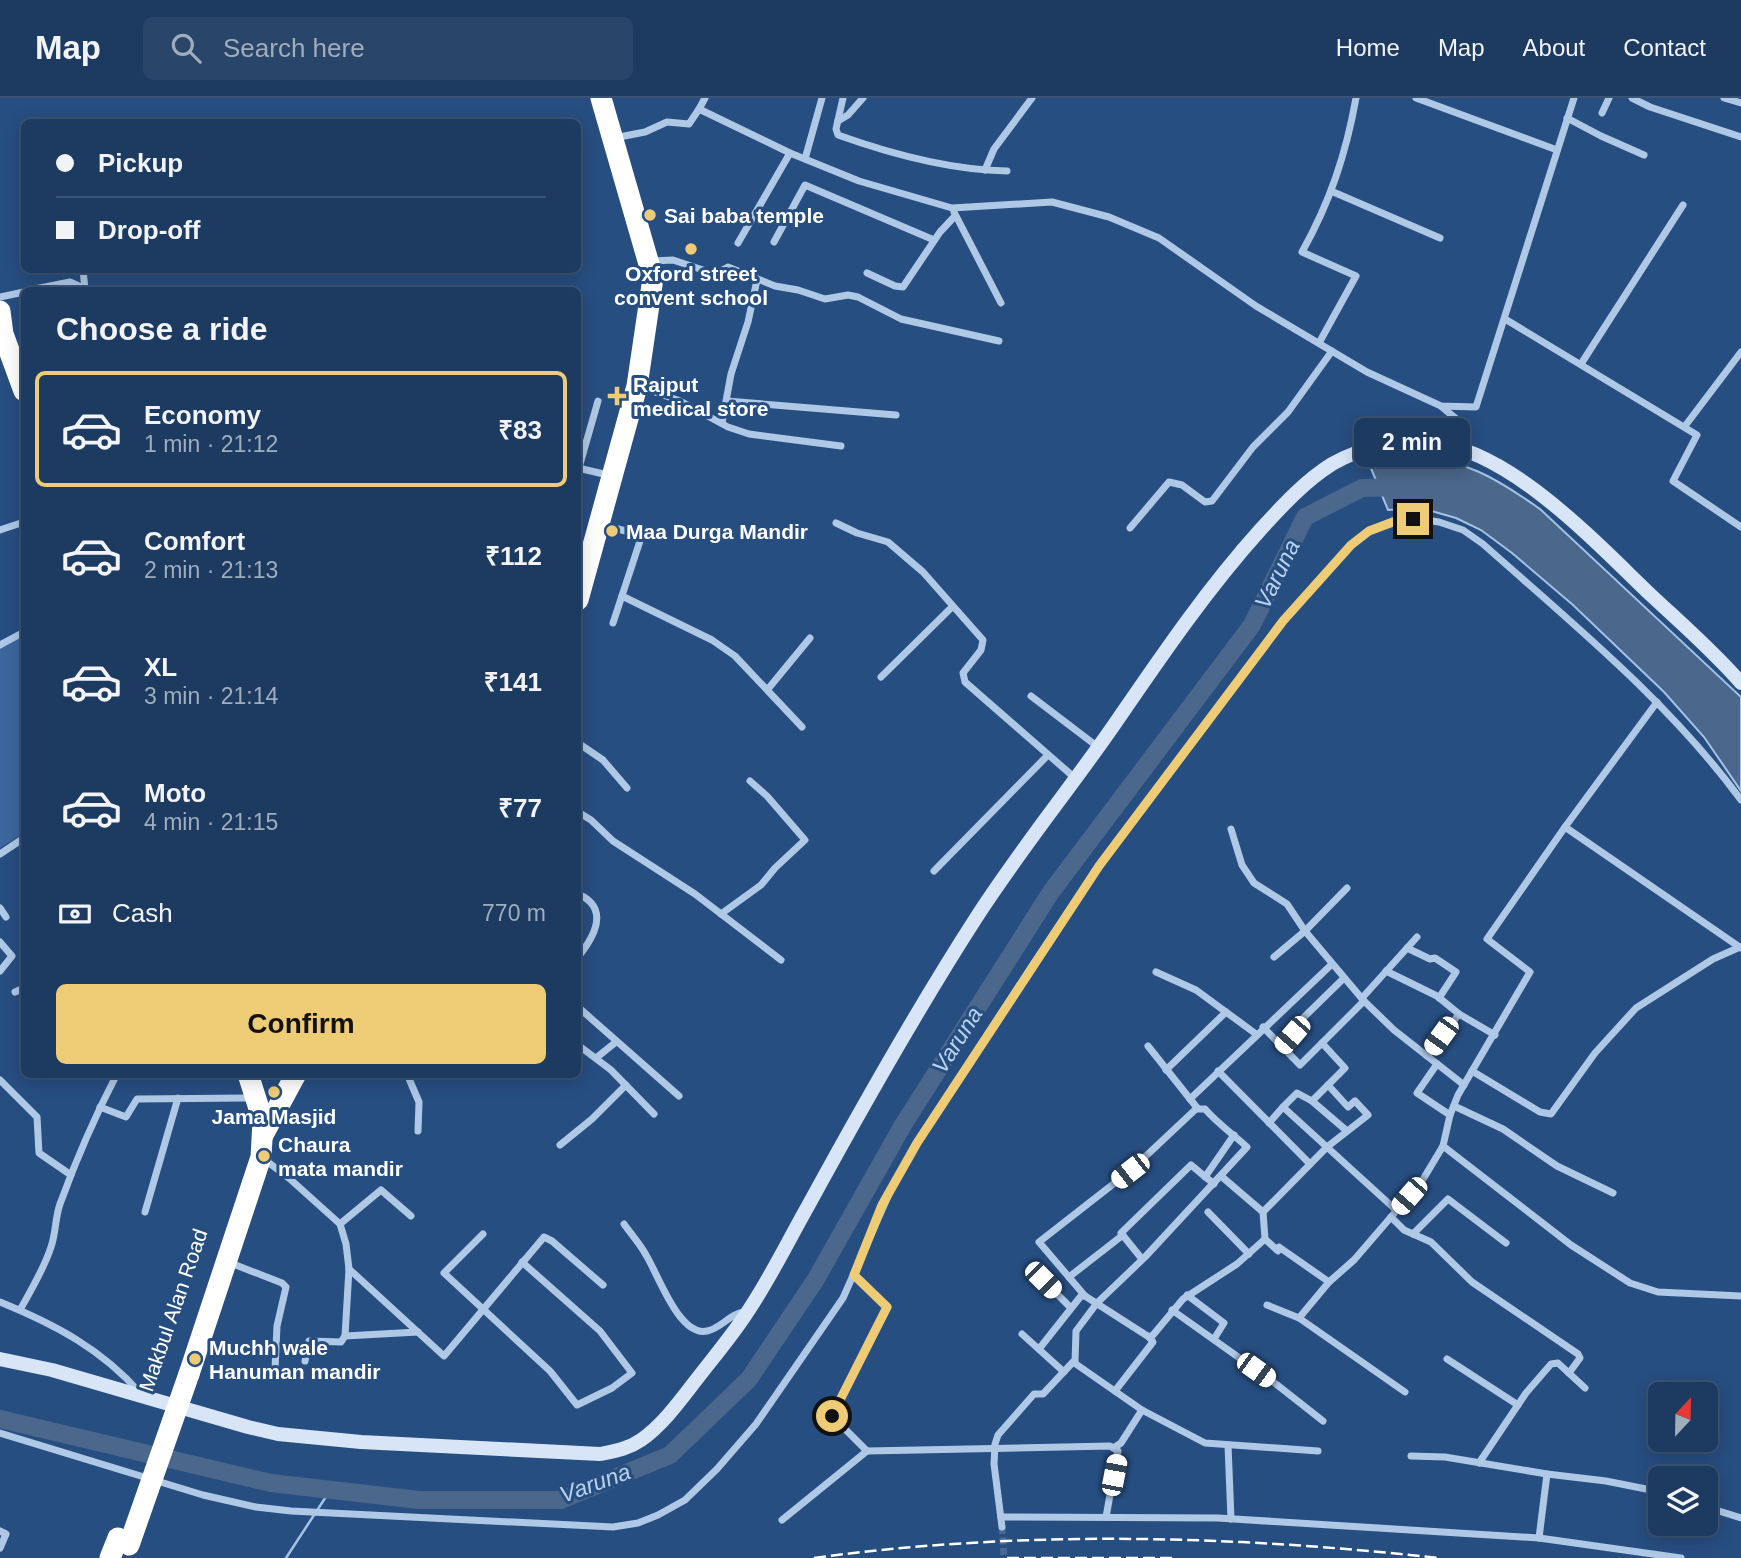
<!DOCTYPE html>
<meta charset="utf-8">
<style>
:root{--surface:#1d3a61;--page:#2a456a;--text:#f1f3f6;--muted:#a0adbd;--line:#3b5476;--accent:#eecb75}
body{margin:0;font-family:Helvetica,sans-serif;background:var(--page);color:var(--text);height:100vh;display:flex;flex-direction:column;font-size:26px;white-space:nowrap}
*{box-sizing:border-box;margin:0}
p{font-size:23px;color:var(--muted)}
.icon{flex:none;width:38px;height:38px;fill:none;stroke:currentColor;stroke-width:2;stroke-linecap:round;stroke-linejoin:round}
.map{position:relative;flex:1;overflow:hidden}
.details{position:absolute;left:21px;top:189px;width:560px;height:791px;display:flex;flex-direction:column;background:var(--surface);border-radius:10px;box-shadow:0 4px 18px #0003,0 0 0 2px var(--line)}
.details>*{flex:none}
.top-card{position:absolute;left:21px;top:21px;width:560px;height:154px;border-radius:10px;box-shadow:0 4px 18px #0003,0 0 0 2px var(--line);display:grid;align-content:center;height:154px;padding:0 35px;background:var(--surface)}
.needle{width:46px;rotate:22deg}
.tools{position:absolute;left:1648px;top:1284px;display:grid;gap:14px}
.tools a{display:grid;place-items:center;width:70px;height:70px;border-radius:10px;background:var(--surface);box-shadow:0 4px 18px #0003,0 0 0 2px var(--line);font-size:35px}
.end{position:absolute;width:32px;height:32px;margin:-16px;border:9px solid #eecb75;background:#111;box-shadow:0 0 0 4px #111}
.from{border-radius:50%}
.bubble{position:absolute;height:49px;border-radius:10px;background:var(--surface);box-shadow:0 4px 18px #0003,0 0 0 2px var(--line);font-size:23px;font-weight:700;line-height:49px;text-align:center}
.car{position:absolute;width:21px;height:42px;margin:-21px -10px;border-radius:9px;box-shadow:0 0 5px 2px #0007;background:linear-gradient(#fff 24%,#345 0 40%,#fff 0 76%,#345 0 86%,#fff 0)}
.top-card b{display:flex;align-items:center;gap:24px;height:66px;font-size:26px}
.top-card b+b{border-top:2px solid var(--line)}
.top-card i{width:18px;height:18px;background:var(--text)}
ul{padding:0;list-style:none}
li{display:flex;align-items:center;gap:21px;height:116px;margin:0 14px 10px;padding:0 21px;border:4px solid transparent;border-radius:10px}
li div{flex:1}
li b{display:block;font-size:26px}
li em{font-style:normal;font-weight:700}
li.active{border-color:var(--accent)}
li>.icon{width:63px;height:63px;stroke-width:1.5}
h2{padding:0 35px;font-size:32px;line-height:84px}
.pay{display:flex;align-items:center;gap:18px;height:77px;padding:0 35px;font-size:26px}
.pay p{margin-inline-start:auto}
.cta{display:flex;gap:14px;margin-top:auto;padding:14px 35px}
.cta a{flex:1;height:80px;border-radius:10px;background:var(--accent);color:#111;font-size:28px;font-weight:700;line-height:80px;text-align:center}
header{display:flex;align-items:center;gap:42px;box-sizing:border-box;height:98px;padding:0 35px;background:var(--surface);border-bottom:2px solid var(--line)}
header strong{font-size:33px}
nav{display:flex;gap:38px;margin-inline-start:auto;font-size:24px}
.search{width:490px;height:63px;background:var(--page);display:flex;align-items:center;gap:18px;box-sizing:border-box;padding:0 24px;border-radius:10px;color:var(--muted);font-size:26px}
.map>svg:first-child{display:block}
.green{fill:#3c679e}
.water{fill:#4b678b;stroke:#a3c2e6;stroke-width:2}
.lines{fill:none;stroke-linecap:round;stroke-linejoin:round}
.stream{stroke:#a3c2e6;stroke-width:2.5}
.river{stroke:#4b678b;stroke-width:18}
.street-tunnel{stroke:#476994;stroke-width:7;stroke-dasharray:7 3.5;stroke-linecap:butt}
.street{stroke:#afc8e6;stroke-width:7}
.secondary{stroke:#d8e5f6;stroke-width:14}
.highway{stroke:#fff;stroke-width:21}
.rail{stroke:#fff;stroke-width:2.5;stroke-dasharray:12 5;stroke-linecap:butt}
.highway-bridge{stroke:#fff;stroke-width:21}
.route{stroke:#eecb75;stroke-width:9}
.poi-dot{fill:#eecb75;stroke:#274e81;stroke-width:2.5}
.labels{text-anchor:middle;dominant-baseline:central;stroke-width:6;stroke-linejoin:round;paint-order:stroke}
.poi-label{font-size:21px;font-weight:bold;fill:#fff;stroke:#274e81;text-anchor:start}
.street-label{font-size:21px;fill:#fff;stroke:#274e81}
.water-label{font-size:23px;font-style:italic;fill:#bad2ee;stroke:#274e81}
</style>
<header>
<strong>Map</strong>
<div class="search"><svg class="icon" aria-label="search" viewBox="0 0 24 24"><circle cx="10" cy="10" r="6"/><path d="M15 15l6 6"/></svg>Search here</div>
<nav><a>Home</a><a>Map</a><a>About</a><a>Contact</a></nav>
</header>
<div class="map">
<svg width="1741" height="1460" viewBox="0 0 1741 1460">
<rect width="100%" height="100%" fill="#274e81"/>
<polygon class="green" points="24,534 24,735 0,750 0,547"/>
<path class="water" d="M 1410,358 C 1465,361 1496,380 1540,411 L 1741,599 L 1741,693 L 1704,639 L 1664,594 L 1573,507 L 1512,455 L 1481,432 L 1456,420 L 1421,410 L 1388,412 L 1368,363 Z"/>
<g class="lines">
<polyline class="stream" points="286,1460 331,1391"/>
<polyline class="river" points="0,1321 271,1385 419,1402 561,1402 670,1357 749,1281 816,1181 903,1027 1051,794 1252,527 1305,419 1362,390 1402,389"/>
<polyline class="street-tunnel" points="1002,1429 1004,1460"/>
<g class="street">
<path d="M 843,0 L 836,31 L 838,37 C 891,56 950,72 1007,73"/>
<polyline points="1416,0 1557,52"/>
<polyline points="1632,0 1650,9 1741,39"/>
<polyline points="1724,0 1741,5"/>
<polyline points="699,11 705,0"/>
<polyline points="1602,15 1609,0"/>
<polyline points="1567,20 1601,38 1644,57"/>
<polyline points="838,23 848,17 863,0"/>
<polyline points="614,40 645,34 667,24 689,26 699,11 790,55 859,83 952,110 1052,104 1109,119 1159,140 1256,208 1367,274 1441,308 1476,309 1574,0"/>
<polyline points="805,61 822,0"/>
<polyline points="985,72 994,51 1032,0"/>
<polyline points="1331,93 1440,140"/>
<polyline points="954,114 1001,205"/>
<polyline points="774,144 805,87 934,142"/>
<polyline points="738,145 790,55"/>
<polyline points="652,163 673,162 715,176 728,169 775,188 798,192 825,201 848,197 858,199 901,221 999,243"/>
<polyline points="83,172 85,191"/>
<polyline points="867,175 895,188 903,189 940,134 955,118"/>
<polyline points="30,192 70,184 88,192"/>
<polyline points="0,199 24,194"/>
<polyline points="1505,221 1697,337 1673,383 1741,429"/>
<path d="M 1319,245 L 1356,178 L 1302,154 C 1330,104 1346,56 1356,0"/>
<polyline points="1581,266 1683,107"/>
<polyline points="641,289 680,303 728,329 749,336 841,348"/>
<polyline points="727,303 896,317"/>
<polyline points="1442,309 1460,324 1461,341 1457,350"/>
<polyline points="722,325 731,276 748,224 757,182"/>
<polyline points="1685,328 1741,254"/>
<polyline points="578,370 608,377"/>
<polyline points="578,373 598,303"/>
<polyline points="836,425 857,435 888,444 923,474 983,542 981,552 963,575 965,584 1075,680"/>
<polyline points="603,427 633,435 640,443 613,525"/>
<polyline points="1130,430 1169,384 1182,387 1205,404 1212,403 1253,349 1288,314 1332,253"/>
<polyline points="0,432 24,424"/>
<polyline points="622,498 712,542 735,558 802,629"/>
<polyline points="0,547 24,534"/>
<polyline points="881,579 952,509"/>
<polyline points="768,591 810,540"/>
<polyline points="1031,598 1098,649"/>
<polyline points="578,645 603,662 627,690"/>
<polyline points="578,714 591,722 613,743 695,796 781,862"/>
<polyline points="1565,729 1741,850"/>
<polyline points="1231,731 1242,767 1254,785 1287,806 1305,833 1364,903 1394,932 1464,987"/>
<polyline points="0,756 24,740"/>
<polyline points="934,773 1048,657"/>
<path d="M 578,796 C 610,810 595,838 578,859"/>
<polyline points="0,810 6,819"/>
<polyline points="721,816 761,787 775,770 805,742 767,698 750,683"/>
<polyline points="0,844 12,858 0,873"/>
<polyline points="1407,850 1430,861 1435,860 1456,874 1439,900"/>
<polyline points="1274,859 1305,833 1347,790"/>
<polyline points="1386,873 1437,898 1459,916"/>
<polyline points="1156,874 1196,892 1256,936"/>
<polyline points="15,894 24,890"/>
<polyline points="1362,900 1417,839"/>
<polyline points="578,909 679,998"/>
<polyline points="1263,929 1300,967 1364,903"/>
<polyline points="578,947 611,972 654,1016"/>
<polyline points="1282,949 1302,926 1300,923 1344,880"/>
<polyline points="1427,958 1459,916 1495,937"/>
<polyline points="596,960 616,944"/>
<polyline points="1437,966 1417,995 1450,1017"/>
<polyline points="1166,972 1226,914"/>
<polyline points="1218,973 1310,1066"/>
<polyline points="1472,973 1540,1014 1551,1016 1595,955 1636,910 1713,861 1740,849"/>
<polyline points="407,976 419,1004 418,1033"/>
<polyline points="0,982 37,1019 39,1055 71,1077"/>
<polyline points="1328,987 1312,1003 1347,1033"/>
<polyline points="1190,1001 1331,867"/>
<polyline points="1454,1008 1503,1031 1557,1068 1613,1095"/>
<polyline points="100,1009 126,1019 137,1001 246,1000"/>
<polyline points="1283,1009 1297,995 1312,1003"/>
<polyline points="1269,1025 1283,1009 1396,1112"/>
<polyline points="560,1047 592,1021 626,987"/>
<polyline points="1443,1048 1571,1147 1630,1185 1658,1194 1741,1198"/>
<polyline points="264,1061 290,1081 340,1126 346,1146 349,1171 345,1238 341,1244 309,1243 305,1263"/>
<polyline points="1221,1078 1263,1114"/>
<polyline points="1205,1079 1234,1037"/>
<polyline points="145,1114 178,1000"/>
<polyline points="1208,1114 1249,1156"/>
<polyline points="1391,1119 1404,1132 1431,1144 1472,1184 1578,1256 1580,1260 1569,1275"/>
<polyline points="340,1126 381,1092 411,1118"/>
<path d="M 624,1126 C 631,1136 640,1146 646,1157 C 658,1176 679,1239 707,1233 C 722,1230 730,1215 745,1214"/>
<polyline points="483,1136 444,1175 550,1273 577,1307 612,1290 632,1275 600,1233 522,1164"/>
<polyline points="1413,1136 1448,1101 1506,1145"/>
<polyline points="1265,1141 1263,1114 1327,1049 1368,1017 1355,1003 1348,1009 1328,987 1345,970 1322,945"/>
<polyline points="1142,1161 1121,1135 1191,1067 1214,1086"/>
<polyline points="228,1164 282,1185 286,1189 277,1228 275,1271"/>
<polyline points="349,1171 444,1258 544,1139 552,1143 603,1187"/>
<polyline points="854,1177 888,1209 832,1318 867,1353"/>
<polyline points="1069,1179 1123,1137"/>
<polyline points="1043,1182 1071,1210"/>
<polyline points="1187,1197 1224,1225 1214,1241"/>
<path d="M 0,1204 C 54,1226 102,1251 141,1296"/>
<polyline points="1267,1207 1299,1220 1329,1184 1354,1162 1422,1083 1443,1048 1450,1017 1458,997 1530,874 1487,841 1565,729 1657,604"/>
<path d="M 20,1212 C 31,1192 44,1171 51,1149 C 56,1135 55,1120 60,1106 C 76,1062 95,1018 117,976"/>
<polyline points="1172,1212 1276,1286 1323,1323"/>
<polyline points="1299,1220 1405,1294"/>
<polyline points="1022,1236 1064,1274"/>
<polyline points="345,1238 418,1234"/>
<polyline points="1149,1239 1085,1198 1039,1144 1130,1073 1197,1010"/>
<polyline points="1149,1239 1153,1237 1183,1201 1237,1166 1265,1141 1278,1153 1279,1149 1329,1184"/>
<polyline points="1039,1251 1081,1198 1085,1198"/>
<polyline points="1447,1261 1518,1307"/>
<path d="M 1075,1264 L 1076,1233 L 1097,1205 L 1145,1159 L 1247,1049 C 1233,1036 1218,1026 1205,1011 L 1198,1011 L 1148,948"/>
<polyline points="1115,1293 1153,1244 1149,1239"/>
<path d="M 0,1335 L 203,1397 L 256,1409 L 291,1413 L 613,1429 L 638,1425 L 658,1417 L 685,1402 L 717,1371 L 756,1326 L 843,1200 L 893,1087 L 917,1045 L 1032,868 L 1099,768 L 1283,523 L 1351,447 L 1369,433 L 1393,423 L 1413,420 L 1439,424 L 1463,432 L 1483,446 C 1573,526 1669,604 1741,702"/>
<polyline points="1228,1347 1231,1421"/>
<polyline points="1115,1349 1121,1345 1142,1312"/>
<polyline points="1411,1358 1445,1359 1547,1376 1539,1440"/>
<polyline points="1479,1365 1526,1295 1551,1266 1558,1265 1585,1290"/>
<polyline points="1547,1376 1606,1383 1661,1394"/>
<polyline points="1706,1409 1741,1420"/>
<polyline points="1001,1419 1218,1420 1330,1427 1539,1440 1681,1460"/>
<polyline points="782,1422 867,1353 1110,1348 1118,1353 1106,1419"/>
<polyline points="1002,1429 994,1366 995,1346 998,1337 1034,1296 1043,1296 1073,1264 1142,1312 1205,1345 1318,1353"/>
<polyline points="0,1433 6,1436 0,1450"/>
</g>
<path class="secondary" d="M 0,1261 L 52,1272 L 248,1329 L 278,1336 L 361,1344 L 600,1356 C 615,1353 628,1351 641,1342 C 664,1326 682,1300 700,1277 C 714,1259 729,1241 742,1222 C 767,1187 787,1145 808,1108 C 861,1011 916,913 976,820 C 1019,753 1069,692 1114,627 C 1160,560 1206,492 1261,431 C 1283,407 1305,383 1332,366 C 1361,349 1400,342 1434,345 C 1512,353 1598,447 1653,499 C 1683,527 1714,554 1741,585"/>
<g class="highway">
<polyline points="0,213 3,236 24,293"/>
<polyline points="578,502 637,288 653,180 601,0"/>
<polyline points="263,1037 296,976"/>
<polyline points="189,1276 261,1059 263,1023 248,976"/>
<polyline points="110,1460 118,1440"/>
</g>
<g class="rail">
<path d="M 814,1460 C 1020,1432 1231,1437 1438,1460"/>
<polyline points="1007,1460 1174,1460"/>
</g>
<polyline class="highway-bridge" points="129,1447 189,1276"/>
</g>
<g class="lines">
<polyline class="route" points="832,1318 887,1209 854,1177 882,1107 917,1045 1099,768 1283,523 1351,447 1369,433 1393,424 1413,421"/>
</g>
<g class="poi-dot">
<circle cx="650" cy="117" r="7"/>
<circle cx="691" cy="151" r="7"/>
<path d="M613.5 287.5h7v7h7v7h-7v7h-7v-7h-7v-7h7z"/>
<circle cx="612" cy="433" r="7"/>
<circle cx="274" cy="994" r="7"/>
<circle cx="264" cy="1058" r="7"/>
<circle cx="195" cy="1261" r="7"/>
</g>
<g class="labels">
<g class="poi-label">
<text x="664" y="117">Sai baba temple</text>
<text x="691" y="175" text-anchor="middle">Oxford street<tspan x="691" dy="24">convent school</tspan></text>
<text x="633" y="286">Rajput<tspan x="633" dy="24">medical store</tspan></text>
<text x="626" y="433">Maa Durga Mandir</text>
<text x="274" y="1018" text-anchor="middle">Jama Masjid</text>
<text x="278" y="1046">Chaura<tspan x="278" dy="24">mata mandir</tspan></text>
<text x="209" y="1249">Muchh wale<tspan x="209" dy="24">Hanuman mandir</tspan></text>
</g>
<g class="street-label">
<text transform="translate(173 1212) rotate(-71)">Makbul Alan Road</text>
</g>
<g class="water-label">
<text transform="translate(1277 476) rotate(-64)">Varuna</text>
<text transform="translate(957 942) rotate(-58)">Varuna</text>
<text transform="translate(595 1385) rotate(-20)">Varuna</text>
</g>
</g>
</svg>
<div class="tools">
<a><svg class="needle" viewBox="-14 -14 28 28"><path d="M0-13l5 13h-10z" fill="#e53935"/><path d="M0 13l5-13h-10z" fill="#a0adbd"/></svg></a>
<a><svg class="icon" aria-label="layers" viewBox="0 0 24 24"><path d="M12 4l9 5-9 5-9-5zM3 14l9 5 9-5"/></svg></a>
</div>
<i class="end from" style="left:832px;top:1318px"></i>
<i class="end" style="left:1413px;top:421px"></i>
<div class="bubble" style="left:1354px;top:320px;width:116px">2 min</div>
<i class="car" style="left:1292px;top:937px;rotate:221deg"></i>
<i class="car" style="left:1441px;top:938px;rotate:216deg"></i>
<i class="car" style="left:1130px;top:1073px;rotate:232deg"></i>
<i class="car" style="left:1409px;top:1098px;rotate:221deg"></i>
<i class="car" style="left:1043px;top:1182px;rotate:135deg"></i>
<i class="car" style="left:1256px;top:1272px;rotate:126deg"></i>
<i class="car" style="left:1114px;top:1377px;rotate:11deg"></i>
<div class="top-card">
<b><i class="from"></i>Pickup</b>
<b><i></i>Drop-off</b>
</div>
<section class="details">
<h2>Choose a ride</h2>
<ul>
<li class="active"><svg class="icon" aria-label="car" viewBox="0 0 24 24"><path d="M5 17H2v-5l4-1 3-4h7l3 4 3 1v5h-3M9 17h6M6 11h13"/><circle cx="7" cy="17" r="2"/><circle cx="17" cy="17" r="2"/></svg><div><b>Economy</b><p>1 min · 21:12</p></div><em>₹83</em></li>
<li><svg class="icon" aria-label="car" viewBox="0 0 24 24"><path d="M5 17H2v-5l4-1 3-4h7l3 4 3 1v5h-3M9 17h6M6 11h13"/><circle cx="7" cy="17" r="2"/><circle cx="17" cy="17" r="2"/></svg><div><b>Comfort</b><p>2 min · 21:13</p></div><em>₹112</em></li>
<li><svg class="icon" aria-label="car" viewBox="0 0 24 24"><path d="M5 17H2v-5l4-1 3-4h7l3 4 3 1v5h-3M9 17h6M6 11h13"/><circle cx="7" cy="17" r="2"/><circle cx="17" cy="17" r="2"/></svg><div><b>XL</b><p>3 min · 21:14</p></div><em>₹141</em></li>
<li><svg class="icon" aria-label="car" viewBox="0 0 24 24"><path d="M5 17H2v-5l4-1 3-4h7l3 4 3 1v5h-3M9 17h6M6 11h13"/><circle cx="7" cy="17" r="2"/><circle cx="17" cy="17" r="2"/></svg><div><b>Moto</b><p>4 min · 21:15</p></div><em>₹77</em></li>
</ul>
<div class="pay"><svg class="icon" aria-label="cash" viewBox="0 0 24 24"><path d="M3 7h18v10H3z"/><circle cx="12" cy="12" r="2"/></svg>Cash<p>770 m</p></div>
<div class="cta"><a>Confirm</a></div>
</section>
</div>
